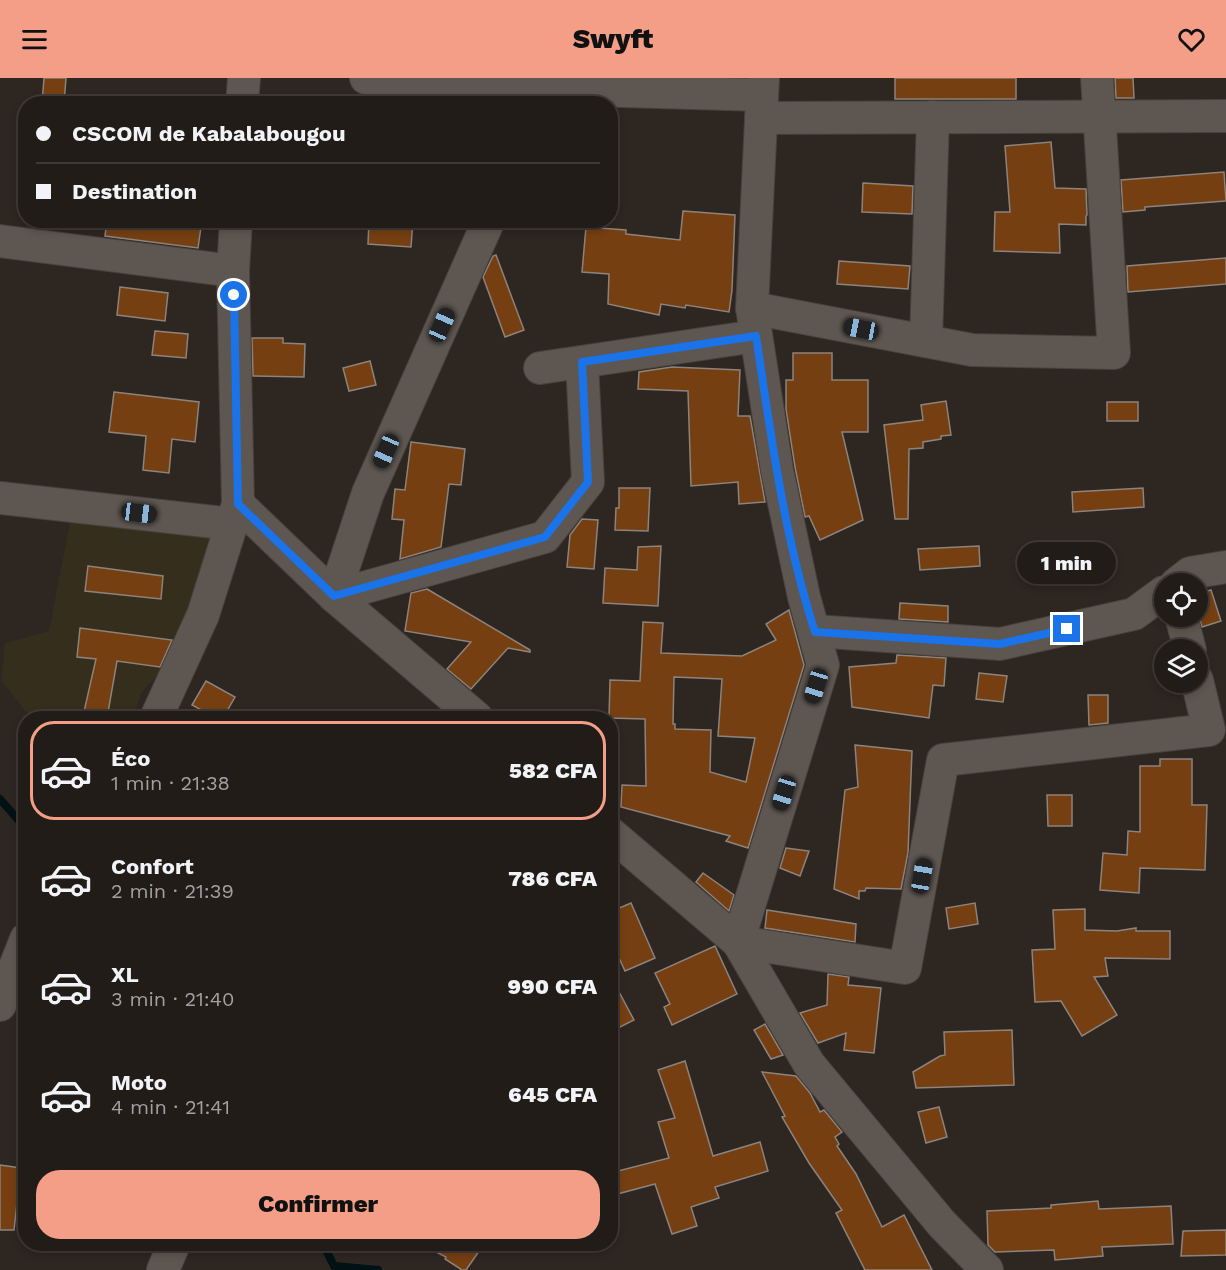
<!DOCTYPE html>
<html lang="fr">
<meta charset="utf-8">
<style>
:root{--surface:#221c19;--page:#2a2522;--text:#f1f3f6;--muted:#a2a1a2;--line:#3f3a38;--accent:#f49e87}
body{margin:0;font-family:"Work Sans",sans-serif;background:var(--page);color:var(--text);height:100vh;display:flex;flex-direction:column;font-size:22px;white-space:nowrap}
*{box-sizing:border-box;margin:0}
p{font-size:20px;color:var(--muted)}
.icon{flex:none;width:33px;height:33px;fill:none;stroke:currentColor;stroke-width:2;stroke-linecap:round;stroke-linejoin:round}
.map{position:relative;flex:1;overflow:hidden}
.details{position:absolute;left:18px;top:633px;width:600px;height:540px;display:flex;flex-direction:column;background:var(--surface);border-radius:24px;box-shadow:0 3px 9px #0003,0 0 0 2px var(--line)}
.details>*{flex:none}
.top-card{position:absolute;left:18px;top:18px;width:600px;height:132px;border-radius:24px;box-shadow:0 3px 9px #0003,0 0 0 2px var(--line);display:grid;align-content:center;height:132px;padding:0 18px;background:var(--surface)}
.buttons{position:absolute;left:1154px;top:495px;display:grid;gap:12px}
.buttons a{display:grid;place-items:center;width:54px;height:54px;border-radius:50%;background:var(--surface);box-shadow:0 3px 9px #0003,0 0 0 2px var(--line);font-size:30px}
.end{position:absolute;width:27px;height:27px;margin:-14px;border:8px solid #1a73e8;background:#fff;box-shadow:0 0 0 3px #fff}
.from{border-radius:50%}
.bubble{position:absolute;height:42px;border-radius:21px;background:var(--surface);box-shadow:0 3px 9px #0003,0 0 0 2px var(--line);font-size:20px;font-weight:800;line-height:42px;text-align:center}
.car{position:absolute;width:18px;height:36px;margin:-18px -9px;border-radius:8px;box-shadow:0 0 4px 2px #0007;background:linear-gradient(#222 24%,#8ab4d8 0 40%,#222 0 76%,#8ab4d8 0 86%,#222 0)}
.top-card b{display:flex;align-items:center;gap:21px;height:57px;font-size:22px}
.top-card b+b{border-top:2px solid var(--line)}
.top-card i{width:15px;height:15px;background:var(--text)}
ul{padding:10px 0 0;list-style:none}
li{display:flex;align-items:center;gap:18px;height:99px;margin:0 12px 9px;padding:0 6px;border:3px solid transparent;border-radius:24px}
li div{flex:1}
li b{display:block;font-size:22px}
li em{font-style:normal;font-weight:800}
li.active{border-color:var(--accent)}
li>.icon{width:54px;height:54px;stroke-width:1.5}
.action{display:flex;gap:12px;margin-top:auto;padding:12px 18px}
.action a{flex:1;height:69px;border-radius:24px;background:var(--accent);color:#111;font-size:24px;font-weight:800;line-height:69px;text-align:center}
header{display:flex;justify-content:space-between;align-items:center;height:78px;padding:0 18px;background:var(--accent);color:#111;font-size:27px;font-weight:800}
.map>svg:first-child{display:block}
.commercial{fill:#362e1d}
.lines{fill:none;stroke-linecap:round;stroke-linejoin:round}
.stream{stroke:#021114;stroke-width:8}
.building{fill:#753f11;stroke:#8c837d;stroke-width:1.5;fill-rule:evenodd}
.minor-casing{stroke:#47423d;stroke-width:34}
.minor{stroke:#5e5650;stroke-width:32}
.route{stroke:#1a73e8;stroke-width:8}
</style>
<header><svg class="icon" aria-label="menu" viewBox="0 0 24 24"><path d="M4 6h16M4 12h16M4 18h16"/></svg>Swyft<svg class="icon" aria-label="heart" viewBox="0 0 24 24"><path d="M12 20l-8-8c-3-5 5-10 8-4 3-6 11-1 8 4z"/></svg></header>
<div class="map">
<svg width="1226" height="1192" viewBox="0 0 1226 1192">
<rect width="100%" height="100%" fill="#2d2621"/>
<polygon class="commercial" points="72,434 212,460 172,582 141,615 133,640 31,640 1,602 5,565 49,553"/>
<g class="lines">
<g class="stream">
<polyline points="0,721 26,751"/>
<polyline points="323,1166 334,1188 378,1192"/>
</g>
</g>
<g class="building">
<polygon points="44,0 66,0 64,26 42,26"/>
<rect x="895" y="0" width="121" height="21"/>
<polygon points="1115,0 1133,0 1134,20 1116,20"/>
<polygon points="1051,64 1055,110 1086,111 1087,137 1086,138 1086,147 1059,146 1060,175 994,173 995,134 1010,134 1005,68"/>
<polygon points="1224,94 1226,123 1145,129 1145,132 1123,134 1121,102"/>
<polygon points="863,105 913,108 912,136 862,134"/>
<polygon points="683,133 735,137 732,212 729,234 686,227 685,230 661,226 659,237 608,226 609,196 582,194 586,149 626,152 626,156 680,162"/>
<polygon points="107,142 202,142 198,170 105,158"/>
<polygon points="369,142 413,142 411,169 368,166"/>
<polygon points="496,177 524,252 505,259 483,199 493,178"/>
<polygon points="1226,180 1226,206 1128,214 1127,188"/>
<polygon points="839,183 910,188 908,211 837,206"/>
<polygon points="120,209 168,215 165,243 117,237"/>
<polygon points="155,253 188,256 186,280 152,277"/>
<polygon points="252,260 283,260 283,265 305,266 304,299 253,298"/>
<polygon points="793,275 832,275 832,302 868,302 868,354 842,354 863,442 820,462 809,438 805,439 795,389 786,331 786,302 793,302"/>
<polygon points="370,283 376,307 349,313 343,290"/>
<polygon points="672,289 740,292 738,338 750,338 765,424 739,426 738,404 691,408 688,313 638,311 639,294"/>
<polygon points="114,314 199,324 195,364 172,361 169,395 143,392 146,358 109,354"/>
<polygon points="946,323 951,357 941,358 941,361 923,364 923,370 909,371 908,441 895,441 884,347 923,342 921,327"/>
<rect x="1107" y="324" width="31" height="19"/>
<polygon points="411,364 465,371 461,407 449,406 441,469 400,481 404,442 392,441 395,411 405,412"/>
<polygon points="619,410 650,410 648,453 615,452 616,430 619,430"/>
<polygon points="1143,410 1144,429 1073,434 1072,414"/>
<polygon points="582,441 598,442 594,491 567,489 570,457"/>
<polygon points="661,468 658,528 603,525 605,490 637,492 638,469"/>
<polygon points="979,468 980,488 920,492 918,471"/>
<polygon points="88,488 163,498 161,521 85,513"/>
<polygon points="427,511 530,572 530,574 508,570 471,611 447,591 471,564 405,553 411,515"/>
<polygon points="1211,512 1221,543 1202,549 1197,531 1197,516"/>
<polygon points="900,525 948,528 948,544 899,541"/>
<path d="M 789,532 L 804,587 L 748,770 L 726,763 L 730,758 L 621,729 L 622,707 L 646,708 L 645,641 L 609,640 L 610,602 L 640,603 L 643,544 L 663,545 L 661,575 L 742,578 L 776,562 L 766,546 ZM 674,599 L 722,601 L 718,658 L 755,660 L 746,704 L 710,694 L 711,652 L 675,651 L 675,646 L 673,646 Z"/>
<polygon points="80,550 172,562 160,589 117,583 107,640 83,638 96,581 77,579"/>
<polygon points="897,577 946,580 944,608 933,607 929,640 852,629 849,589 896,585"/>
<polygon points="979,595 1007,598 1003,624 976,621"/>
<polygon points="206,603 235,619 223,640 216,640 192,627"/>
<polygon points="1088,617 1108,617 1108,645 1089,647"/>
<polygon points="855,667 912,673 908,775 901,811 866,810 865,813 859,813 859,821 834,811 845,712 858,709"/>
<polygon points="1160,681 1192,681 1192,727 1207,727 1205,792 1140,790 1139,815 1100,812 1103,775 1127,777 1128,753 1140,754 1140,688 1160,688"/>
<polygon points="1047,717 1072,717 1072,748 1048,748"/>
<polygon points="786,770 809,773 800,798 780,790"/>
<polygon points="703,795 734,817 729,833 696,804"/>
<polygon points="631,825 655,880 625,893 610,860 610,834"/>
<polygon points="975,825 978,846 949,851 946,830"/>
<polygon points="1085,831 1085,852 1117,853 1136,850 1136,853 1170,853 1170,881 1105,880 1108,898 1094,899 1117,937 1082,958 1061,923 1035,924 1032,872 1055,871 1053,832"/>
<polygon points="767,832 856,846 855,864 765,850"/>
<polygon points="715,868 737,916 672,947 664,929 670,926 655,895"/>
<polygon points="828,896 849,899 848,907 881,910 874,975 844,972 846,955 818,965 800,935 827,927"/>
<polygon points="610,897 634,942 610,954"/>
<polygon points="765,946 783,977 771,981 754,952"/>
<polygon points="1012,952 1014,1007 916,1010 913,994 940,978 945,977 944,954"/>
<polygon points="685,983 713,1078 760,1064 768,1093 715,1109 719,1120 691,1129 697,1148 672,1156 655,1106 610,1118 610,1095 669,1080 658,1044 675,1040 658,992"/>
<polygon points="762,994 796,998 810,1015 820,1034 824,1032 842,1054 835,1059 839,1066 837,1068 856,1096 882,1149 904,1137 932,1192 865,1192 836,1135 842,1132 809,1085 782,1039 785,1038"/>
<polygon points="939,1029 947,1059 926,1065 918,1034"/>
<polygon points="0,1087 21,1090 14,1152 0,1152"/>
<polygon points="1098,1123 1099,1131 1171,1128 1173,1166 1102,1169 1103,1178 1055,1182 1054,1172 995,1174 988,1167 987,1133 1051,1130 1051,1127"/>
<polygon points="1226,1152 1226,1177 1181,1178 1183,1153"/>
<polygon points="421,1166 484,1166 466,1192 462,1192 445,1181 446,1179"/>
</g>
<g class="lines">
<defs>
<g id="minor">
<polyline points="366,0 408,7 762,17"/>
<polyline points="763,0 752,230 777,392 804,519 823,587 738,864 905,890 943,682 1209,652 1197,602"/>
<polyline points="242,26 244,0"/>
<polyline points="761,40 1226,38"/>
<polyline points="0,163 233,193"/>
<polyline points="752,230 972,272 1114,275 1097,0"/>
<polyline points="926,263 933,39"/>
<polyline points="540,290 756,258"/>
<polyline points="0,420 232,446"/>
<polyline points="238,426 334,518 477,640"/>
<polyline points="1176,506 1190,495 1226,489"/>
<polyline points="334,518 545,459 588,404 582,284"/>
<polyline points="334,518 368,415 489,142"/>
<polyline points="1181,538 1190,572"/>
<polyline points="815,553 1000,566 1134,536 1164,514"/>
<polyline points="156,640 203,537 238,426 233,193 236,142"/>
<polyline points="610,755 738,864 809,986 942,1146 987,1192"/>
<polyline points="0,927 26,861"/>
<polyline points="163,1192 174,1166"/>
</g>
</defs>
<use href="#minor" class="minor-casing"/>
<use href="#minor" class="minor"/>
</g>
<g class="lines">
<path class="route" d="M 234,217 L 238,426 L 334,518 L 545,459 L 588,404 L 582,284 L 756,258 C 771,357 784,458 815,554 L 1000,566 L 1067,551"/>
</g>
</svg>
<div class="buttons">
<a><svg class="icon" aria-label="locate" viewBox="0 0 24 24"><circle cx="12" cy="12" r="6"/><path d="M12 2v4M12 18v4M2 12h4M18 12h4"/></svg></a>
<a><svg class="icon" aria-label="layers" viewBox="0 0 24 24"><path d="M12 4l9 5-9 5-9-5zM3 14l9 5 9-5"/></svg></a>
</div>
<i class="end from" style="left:234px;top:217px"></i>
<i class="end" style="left:1067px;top:551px"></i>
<div class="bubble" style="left:1017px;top:464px;width:99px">1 min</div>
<i class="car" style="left:442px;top:247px;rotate:24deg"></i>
<i class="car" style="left:861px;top:251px;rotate:281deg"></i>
<i class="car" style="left:386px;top:373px;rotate:204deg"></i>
<i class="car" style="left:139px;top:435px;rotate:97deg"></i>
<i class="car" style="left:816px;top:608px;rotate:197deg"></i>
<i class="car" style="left:784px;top:715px;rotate:197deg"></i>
<i class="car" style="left:922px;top:798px;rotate:10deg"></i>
<div class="top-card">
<b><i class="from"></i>CSCOM de Kabalabougou</b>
<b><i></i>Destination</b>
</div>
<section class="details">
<ul>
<li class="active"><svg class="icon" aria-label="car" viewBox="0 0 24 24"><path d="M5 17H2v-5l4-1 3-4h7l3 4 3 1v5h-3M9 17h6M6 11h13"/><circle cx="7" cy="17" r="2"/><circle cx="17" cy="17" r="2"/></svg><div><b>Éco</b><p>1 min · 21:38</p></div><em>582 CFA</em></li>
<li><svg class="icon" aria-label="car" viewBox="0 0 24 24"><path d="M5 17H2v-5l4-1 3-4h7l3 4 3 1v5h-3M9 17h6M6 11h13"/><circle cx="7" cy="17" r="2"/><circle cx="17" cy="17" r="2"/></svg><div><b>Confort</b><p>2 min · 21:39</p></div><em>786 CFA</em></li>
<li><svg class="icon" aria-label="car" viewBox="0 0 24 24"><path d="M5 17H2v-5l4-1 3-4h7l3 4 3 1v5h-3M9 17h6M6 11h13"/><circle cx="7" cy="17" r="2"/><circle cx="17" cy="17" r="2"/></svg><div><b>XL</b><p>3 min · 21:40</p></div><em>990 CFA</em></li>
<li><svg class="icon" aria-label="car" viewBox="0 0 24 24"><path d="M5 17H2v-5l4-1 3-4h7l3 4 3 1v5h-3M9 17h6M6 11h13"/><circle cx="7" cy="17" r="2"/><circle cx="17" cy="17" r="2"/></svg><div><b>Moto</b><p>4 min · 21:41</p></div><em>645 CFA</em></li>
</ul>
<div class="action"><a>Confirmer</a></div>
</section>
</div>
